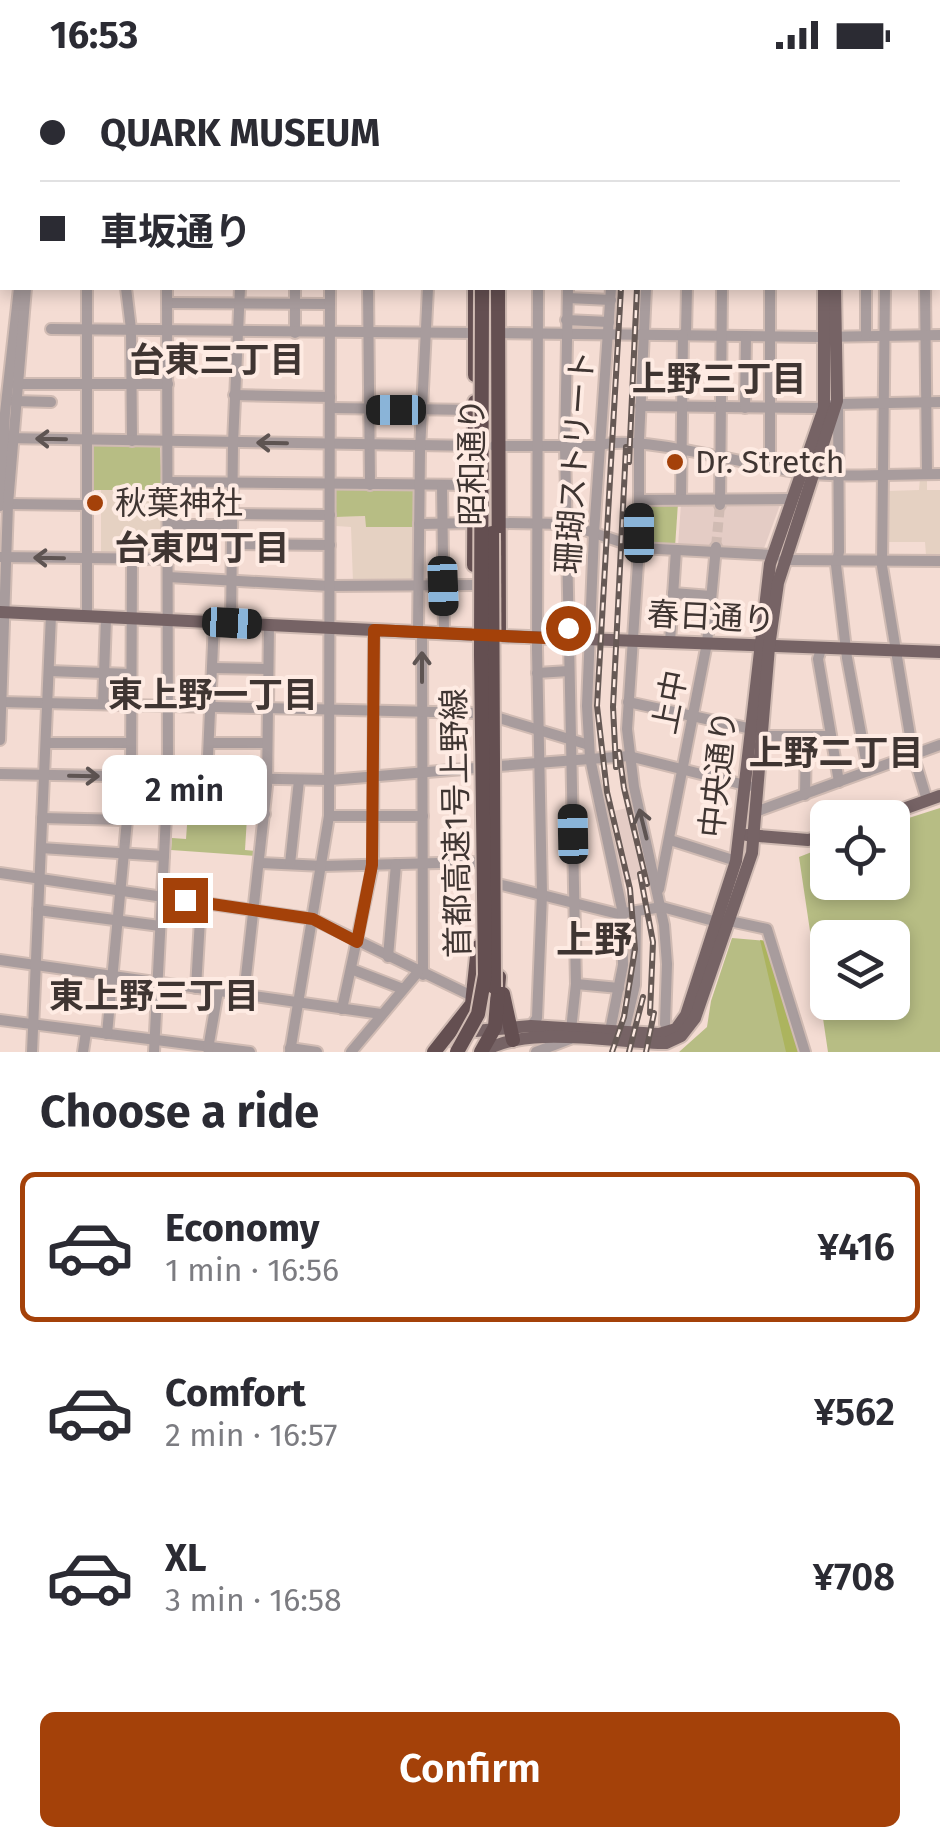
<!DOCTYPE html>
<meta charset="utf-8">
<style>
:root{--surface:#fff;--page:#f2f2f3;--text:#2b2b33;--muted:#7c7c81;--line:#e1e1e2;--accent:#a44109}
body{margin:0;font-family:"Fira Sans","Noto Sans JP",sans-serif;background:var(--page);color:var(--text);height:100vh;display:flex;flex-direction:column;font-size:38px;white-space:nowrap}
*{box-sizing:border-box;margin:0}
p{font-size:32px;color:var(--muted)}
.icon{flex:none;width:55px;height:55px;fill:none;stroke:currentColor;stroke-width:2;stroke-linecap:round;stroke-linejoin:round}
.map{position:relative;height:982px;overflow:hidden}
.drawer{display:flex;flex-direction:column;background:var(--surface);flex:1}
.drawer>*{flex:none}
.hud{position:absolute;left:0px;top:0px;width:940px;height:220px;box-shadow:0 5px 15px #0003;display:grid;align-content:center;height:220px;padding:0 40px;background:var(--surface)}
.controls{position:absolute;left:810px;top:730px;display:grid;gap:20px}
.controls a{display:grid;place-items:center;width:100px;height:100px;border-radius:15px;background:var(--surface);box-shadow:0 5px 15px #0003;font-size:50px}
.end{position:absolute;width:45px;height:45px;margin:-22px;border:12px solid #a44109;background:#fff;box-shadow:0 0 0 5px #fff}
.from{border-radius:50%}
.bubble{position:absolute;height:70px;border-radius:15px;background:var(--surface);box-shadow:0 5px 15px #0003;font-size:32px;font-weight:600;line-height:70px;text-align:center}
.car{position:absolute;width:30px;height:60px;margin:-30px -15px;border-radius:12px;box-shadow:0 0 8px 2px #0007;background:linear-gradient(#222 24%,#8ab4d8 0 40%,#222 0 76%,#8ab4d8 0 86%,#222 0)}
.hud b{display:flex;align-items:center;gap:35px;height:95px;font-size:38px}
.hud b+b{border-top:2px solid var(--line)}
.hud i{width:25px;height:25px;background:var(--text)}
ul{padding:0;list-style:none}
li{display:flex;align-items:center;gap:30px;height:150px;margin:0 20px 15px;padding:0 20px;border:5px solid transparent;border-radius:15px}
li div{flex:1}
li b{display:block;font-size:38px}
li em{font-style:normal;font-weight:600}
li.on{border-color:var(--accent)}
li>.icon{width:90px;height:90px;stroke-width:1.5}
h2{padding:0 40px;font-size:45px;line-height:120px}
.action{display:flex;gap:20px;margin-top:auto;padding:20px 40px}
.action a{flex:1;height:115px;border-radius:15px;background:var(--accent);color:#fff;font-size:40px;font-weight:600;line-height:115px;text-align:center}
.status{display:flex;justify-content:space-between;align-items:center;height:70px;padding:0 50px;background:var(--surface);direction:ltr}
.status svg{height:28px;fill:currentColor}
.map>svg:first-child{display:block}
.commercial{fill:#e4ccc5}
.education{fill:#e5d1c2}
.green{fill:#b7bd84;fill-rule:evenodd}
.forest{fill:#acb45e}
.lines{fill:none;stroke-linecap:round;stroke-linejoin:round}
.minor-tunnel{stroke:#d0bbb3;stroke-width:10;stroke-dasharray:10 5;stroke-linecap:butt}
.minor-casing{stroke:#d0bbb3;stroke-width:14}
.major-casing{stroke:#d0bbb3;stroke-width:16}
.highway-casing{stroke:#d0bbb3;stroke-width:18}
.minor{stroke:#a89c9d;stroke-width:10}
.major{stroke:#766365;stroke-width:12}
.highway{stroke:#644f51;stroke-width:14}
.rail-casing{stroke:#665955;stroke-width:6}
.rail{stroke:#feebe3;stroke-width:2.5;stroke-dasharray:8;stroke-linecap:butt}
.highway-bridge-casing{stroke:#d0bbb3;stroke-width:18;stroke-linecap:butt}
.highway-bridge{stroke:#644f51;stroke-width:14}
.oneway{stroke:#5e5452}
.route{stroke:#a44109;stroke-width:12}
.poi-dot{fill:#a44109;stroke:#feebe3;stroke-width:4}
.labels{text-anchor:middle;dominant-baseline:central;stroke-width:8;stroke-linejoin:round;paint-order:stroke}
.street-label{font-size:32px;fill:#3f3532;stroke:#feebe3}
.poi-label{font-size:32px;fill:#3f3532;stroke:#feebe3;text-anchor:start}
.neighbourhood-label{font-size:35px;font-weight:bold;fill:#3f3532;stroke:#feebe3}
.quarter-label{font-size:38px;font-weight:bold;fill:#3f3532;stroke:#feebe3}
</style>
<div class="status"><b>16:53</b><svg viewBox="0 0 49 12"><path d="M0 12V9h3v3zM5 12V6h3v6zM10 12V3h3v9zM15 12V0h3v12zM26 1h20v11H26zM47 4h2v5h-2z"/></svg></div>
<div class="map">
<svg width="940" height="982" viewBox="0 0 940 982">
<rect width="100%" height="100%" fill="#f4dcd3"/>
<g class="commercial">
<polygon points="681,434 780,435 763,481 678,476"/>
<polygon points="636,736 652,806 621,813 605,743"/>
</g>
<g class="education">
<polygon points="920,408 927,409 927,420 940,420 940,485 926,485 925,472 886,472 887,421 919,420"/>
<polygon points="101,420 162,420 161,485 101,484"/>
<polygon points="366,446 366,457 415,457 414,512 353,512 351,457 336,456 336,447"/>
</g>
<g class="green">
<polygon points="90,375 160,376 162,420 90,420"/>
<polygon points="336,420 415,420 415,457 366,457 365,446 336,447"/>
<polygon points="648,433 678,433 675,477 647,475"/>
<path d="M 940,738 L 940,982 L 828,982 L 799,787 L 827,776 L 828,812 L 892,812 L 893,753 ZM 828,868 L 892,868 L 892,932 L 828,932 Z"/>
<polygon points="193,745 247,747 245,780 257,781 256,786 171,780 172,768 186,769 187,755 193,755"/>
<polygon points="732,868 766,871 799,982 679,982 707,957 711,931"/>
</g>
<polygon class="forest" points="760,870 766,871 799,982 786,982"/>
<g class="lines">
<polyline class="minor-tunnel" points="716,477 720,435"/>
<defs>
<g id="minor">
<polyline points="366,0 366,2"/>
<polyline points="535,0 535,2"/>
<polyline points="601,0 602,2"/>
<polyline points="928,0 928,2"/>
<polyline points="38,2 38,0"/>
<polyline points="82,2 82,0"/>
<polyline points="136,2 136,0"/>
<polyline points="169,2 169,0"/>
<polyline points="207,2 207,0"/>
<polyline points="249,2 249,0"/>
<polyline points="309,2 309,0"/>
<polyline points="343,2 343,0"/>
<polyline points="432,2 432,0"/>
<polyline points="671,2 672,0"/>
<polyline points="709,2 709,0"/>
<polyline points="734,2 734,0"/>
<polyline points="773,2 773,0"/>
<polyline points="884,2 884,0"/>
<polyline points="938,28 940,28"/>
<polyline points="938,37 940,37"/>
<polyline points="0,53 1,36"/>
<polyline points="938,73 940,73"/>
<polyline points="0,82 2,82"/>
<polyline points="938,107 940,107"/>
<polyline points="0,136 2,136"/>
<polyline points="0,201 2,202"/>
<polyline points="938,206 940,206"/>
<polyline points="126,218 131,259 132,371"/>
<polyline points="295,218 295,263"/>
<polyline points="368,218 370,415"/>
<polyline points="646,218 639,370 639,478 627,659 634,717 664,855 667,894 665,954"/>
<polyline points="885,218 882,496 913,684 927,730"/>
<polyline points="925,218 927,404"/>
<polyline points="568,228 611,230"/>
<polyline points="167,233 330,234"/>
<polyline points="566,250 609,252"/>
<polyline points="51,259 475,263"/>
<polyline points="498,263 818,267 940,265"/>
<polyline points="686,264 687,218"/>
<polyline points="866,265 866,218"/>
<polyline points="16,314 168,314"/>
<polyline points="234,325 330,327"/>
<polyline points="14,331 51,332"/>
<polyline points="838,335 839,482 836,495 847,588 868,701"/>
<polyline points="640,336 817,338 838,334 940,332"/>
<polyline points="330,338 475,340"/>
<polyline points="745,338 746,266"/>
<polyline points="4,368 477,376"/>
<path d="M 494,376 L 597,376 C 635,362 755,397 802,403 C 847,408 894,404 940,404"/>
<polyline points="770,397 770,218"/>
<polyline points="168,412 474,415"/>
<polyline points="442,415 444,563"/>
<polyline points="681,429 683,264"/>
<polyline points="639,430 793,429"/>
<polyline points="8,434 87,435"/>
<polyline points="720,435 722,218"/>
<polyline points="0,436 5,343 19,218"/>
<polyline points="232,444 330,445"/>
<polyline points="500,453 567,454 639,478 772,485"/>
<polyline points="419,454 474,453"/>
<polyline points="168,455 232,455"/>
<polyline points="232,474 330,475"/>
<polyline points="0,487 168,489"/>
<polyline points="783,490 940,491"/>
<polyline points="168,507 330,516 475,515"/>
<polyline points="673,523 711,526"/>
<polyline points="87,547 87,218"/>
<polyline points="231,553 233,373 240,218"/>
<polyline points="418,562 420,380 428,218"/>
<polyline points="422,562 423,905"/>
<polyline points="670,572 676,480"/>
<polyline points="821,579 818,589 839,712"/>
<polyline points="212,598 268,599"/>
<polyline points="49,601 131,604"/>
<polyline points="537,603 569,601"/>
<polyline points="1,632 476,643"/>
<polyline points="628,632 752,659"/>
<polyline points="103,634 106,548"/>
<polyline points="499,648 589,675"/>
<polyline points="762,666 831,666"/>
<polyline points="0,670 8,434 26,218"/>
<polyline points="46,673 131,673"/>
<polyline points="209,673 267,673"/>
<polyline points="499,696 629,686 749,716"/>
<polyline points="0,704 330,710 476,698"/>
<polyline points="207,708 214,552"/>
<polyline points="805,725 806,666"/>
<polyline points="758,741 940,675"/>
<polyline points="166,743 265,744"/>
<polyline points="218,743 219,708"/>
<polyline points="329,746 423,746"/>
<polyline points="42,748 127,750"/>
<polyline points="670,770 736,791"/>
<polyline points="41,778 164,786"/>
<polyline points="261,793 323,796 478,792"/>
<polyline points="290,794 299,710"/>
<polyline points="0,803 313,849 474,927"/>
<polyline points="498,814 618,844 662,837 721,853"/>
<polyline points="659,819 707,573 716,477"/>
<polyline points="38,840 160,856"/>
<polyline points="725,850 767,859 805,982"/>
<polyline points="388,887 396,794"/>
<polyline points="0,890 381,944"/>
<polyline points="351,899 403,919"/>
<polyline points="576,914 619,918"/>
<polyline points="196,918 201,832"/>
<polyline points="244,925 267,716 269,555"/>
<polyline points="342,939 373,795 374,560"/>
<polyline points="0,950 250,982"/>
<polyline points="531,956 537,948 542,824 537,579 538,218"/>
<polyline points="610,961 623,895 622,839 590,688 587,636 594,463 611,218"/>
<polyline points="624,962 635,915 636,843"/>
<polyline points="107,964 131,707 132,489"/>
<polyline points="290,978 317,982"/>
<polyline points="208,979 218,921"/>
<polyline points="32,982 51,545"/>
<polyline points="83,982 86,962"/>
<polyline points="154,982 168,707 167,218"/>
<polyline points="290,982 329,746 330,218"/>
<polyline points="351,982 418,902"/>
<polyline points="536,982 570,969 576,914 565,376 568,218"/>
</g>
<g id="major">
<polyline points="827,0 827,2"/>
<polyline points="837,2 837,0"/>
<polyline points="0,27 2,27"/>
<polyline points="0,36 2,36"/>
<polyline points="0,542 499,566 940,582"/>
<polyline points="878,748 940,726"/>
<polyline points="747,765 808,770 828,765"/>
<polyline points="464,962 531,956 659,964 676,959 686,945 736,791 770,494 824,338 824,218"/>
<path d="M 483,982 C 525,954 616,973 666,973 L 681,966 L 695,948 L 752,783 L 769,577 L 778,513 L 837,331 L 835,218"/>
</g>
<g id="highway">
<polyline points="476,2 476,0"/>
<polyline points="497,2 497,0"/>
<polyline points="498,218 499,565"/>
<polyline points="475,305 475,218"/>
<polyline points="474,495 475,332"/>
<polyline points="503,924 513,970"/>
<polyline points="434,982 472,934 478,877"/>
<polyline points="481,982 495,957 499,907"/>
</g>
</defs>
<use href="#minor" class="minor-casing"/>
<use href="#major" class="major-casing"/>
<use href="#highway" class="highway-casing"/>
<use href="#minor" class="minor"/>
<use href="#major" class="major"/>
<use href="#highway" class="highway"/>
<defs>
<g id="rail">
<polyline points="648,2 648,0"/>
<polyline points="664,2 665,0"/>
<polyline points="629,392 637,218"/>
<polyline points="619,682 624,718 647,814"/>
<polyline points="616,697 613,637 626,377"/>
<polyline points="640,804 653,872 650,943"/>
<polyline points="612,982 624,947 635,879 630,819 607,722 597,636 621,218"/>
<polyline points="629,982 643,927"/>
<polyline points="646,982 654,943"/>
</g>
</defs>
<use href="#rail" class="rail-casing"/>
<use href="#rail" class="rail"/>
<defs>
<g id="highway-bridge">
<polyline points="492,463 494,917"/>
<polyline points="457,982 478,944 485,905 481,585 482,218"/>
</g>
</defs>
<use href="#highway-bridge" class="highway-bridge-casing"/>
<use href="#highway-bridge" class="highway-bridge"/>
</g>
<defs><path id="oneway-shaft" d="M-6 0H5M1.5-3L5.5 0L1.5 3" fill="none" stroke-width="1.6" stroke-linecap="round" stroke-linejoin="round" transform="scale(2.5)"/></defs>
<g class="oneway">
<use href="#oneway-shaft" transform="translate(51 369) rotate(-179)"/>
<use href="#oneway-shaft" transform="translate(272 373) rotate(-179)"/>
<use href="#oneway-shaft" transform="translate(49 488) rotate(-179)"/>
<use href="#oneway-shaft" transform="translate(422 597) rotate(-90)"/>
<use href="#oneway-shaft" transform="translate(84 706) rotate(1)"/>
<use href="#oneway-shaft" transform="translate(643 754) rotate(-104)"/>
</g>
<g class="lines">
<polyline class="route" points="185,830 313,849 357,872 372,795 374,560 568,569 568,558"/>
</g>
<g class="poi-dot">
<circle cx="675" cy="392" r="10"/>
<circle cx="95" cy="433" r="10"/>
</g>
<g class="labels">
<g class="street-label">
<text transform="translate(472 392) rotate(-90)">昭和通り</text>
<text transform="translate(575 392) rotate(-86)">珊瑚ストリート</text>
<text transform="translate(711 547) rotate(3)">春日通り</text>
<text transform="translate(670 632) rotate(-79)">上中</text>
<text transform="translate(718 704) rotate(-84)">中央通り</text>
<text transform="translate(456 753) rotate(-91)">首都高速1号上野線</text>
</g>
<g class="poi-label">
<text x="695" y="392">Dr. Stretch</text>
<text x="115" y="433">秋葉神社</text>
</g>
<g class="neighbourhood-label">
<text x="217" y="290">台東三丁目</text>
<text x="719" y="309">上野三丁目</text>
<text x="202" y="478">台東四丁目</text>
<text x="213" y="625">東上野一丁目</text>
<text x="836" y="683">上野二丁目</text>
<text x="154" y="926">東上野三丁目</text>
</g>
<g class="quarter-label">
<text x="594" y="870">上野</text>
</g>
</g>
</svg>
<div class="controls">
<a><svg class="icon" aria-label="locate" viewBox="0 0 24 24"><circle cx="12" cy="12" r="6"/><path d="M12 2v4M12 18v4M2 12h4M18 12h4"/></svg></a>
<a><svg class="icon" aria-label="layers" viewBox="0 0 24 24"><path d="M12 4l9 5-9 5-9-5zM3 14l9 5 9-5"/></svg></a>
</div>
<i class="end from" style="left:568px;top:558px"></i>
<i class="end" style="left:185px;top:830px"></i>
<div class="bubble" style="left:102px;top:685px;width:165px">2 min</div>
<i class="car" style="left:396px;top:340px;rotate:270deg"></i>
<i class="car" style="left:639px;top:463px;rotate:0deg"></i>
<i class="car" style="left:443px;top:516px;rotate:178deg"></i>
<i class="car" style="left:232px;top:553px;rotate:93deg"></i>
<i class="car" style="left:573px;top:764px;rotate:359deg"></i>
<div class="hud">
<b><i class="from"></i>QUARK MUSEUM</b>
<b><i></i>車坂通り</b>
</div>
</div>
<section class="drawer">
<h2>Choose a ride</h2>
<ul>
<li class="on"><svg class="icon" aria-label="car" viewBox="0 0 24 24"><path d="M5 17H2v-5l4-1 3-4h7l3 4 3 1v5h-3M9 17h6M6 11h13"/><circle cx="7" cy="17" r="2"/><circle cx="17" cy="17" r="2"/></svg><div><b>Economy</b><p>1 min · 16:56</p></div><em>¥416</em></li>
<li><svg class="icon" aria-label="car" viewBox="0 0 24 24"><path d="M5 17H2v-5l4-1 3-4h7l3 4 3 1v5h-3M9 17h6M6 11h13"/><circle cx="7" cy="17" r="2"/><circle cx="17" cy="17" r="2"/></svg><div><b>Comfort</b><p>2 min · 16:57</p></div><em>¥562</em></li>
<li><svg class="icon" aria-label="car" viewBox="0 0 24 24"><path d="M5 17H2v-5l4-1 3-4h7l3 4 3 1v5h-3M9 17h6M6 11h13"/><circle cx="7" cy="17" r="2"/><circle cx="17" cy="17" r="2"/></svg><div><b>XL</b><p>3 min · 16:58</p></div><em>¥708</em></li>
</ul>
<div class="action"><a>Confirm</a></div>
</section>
